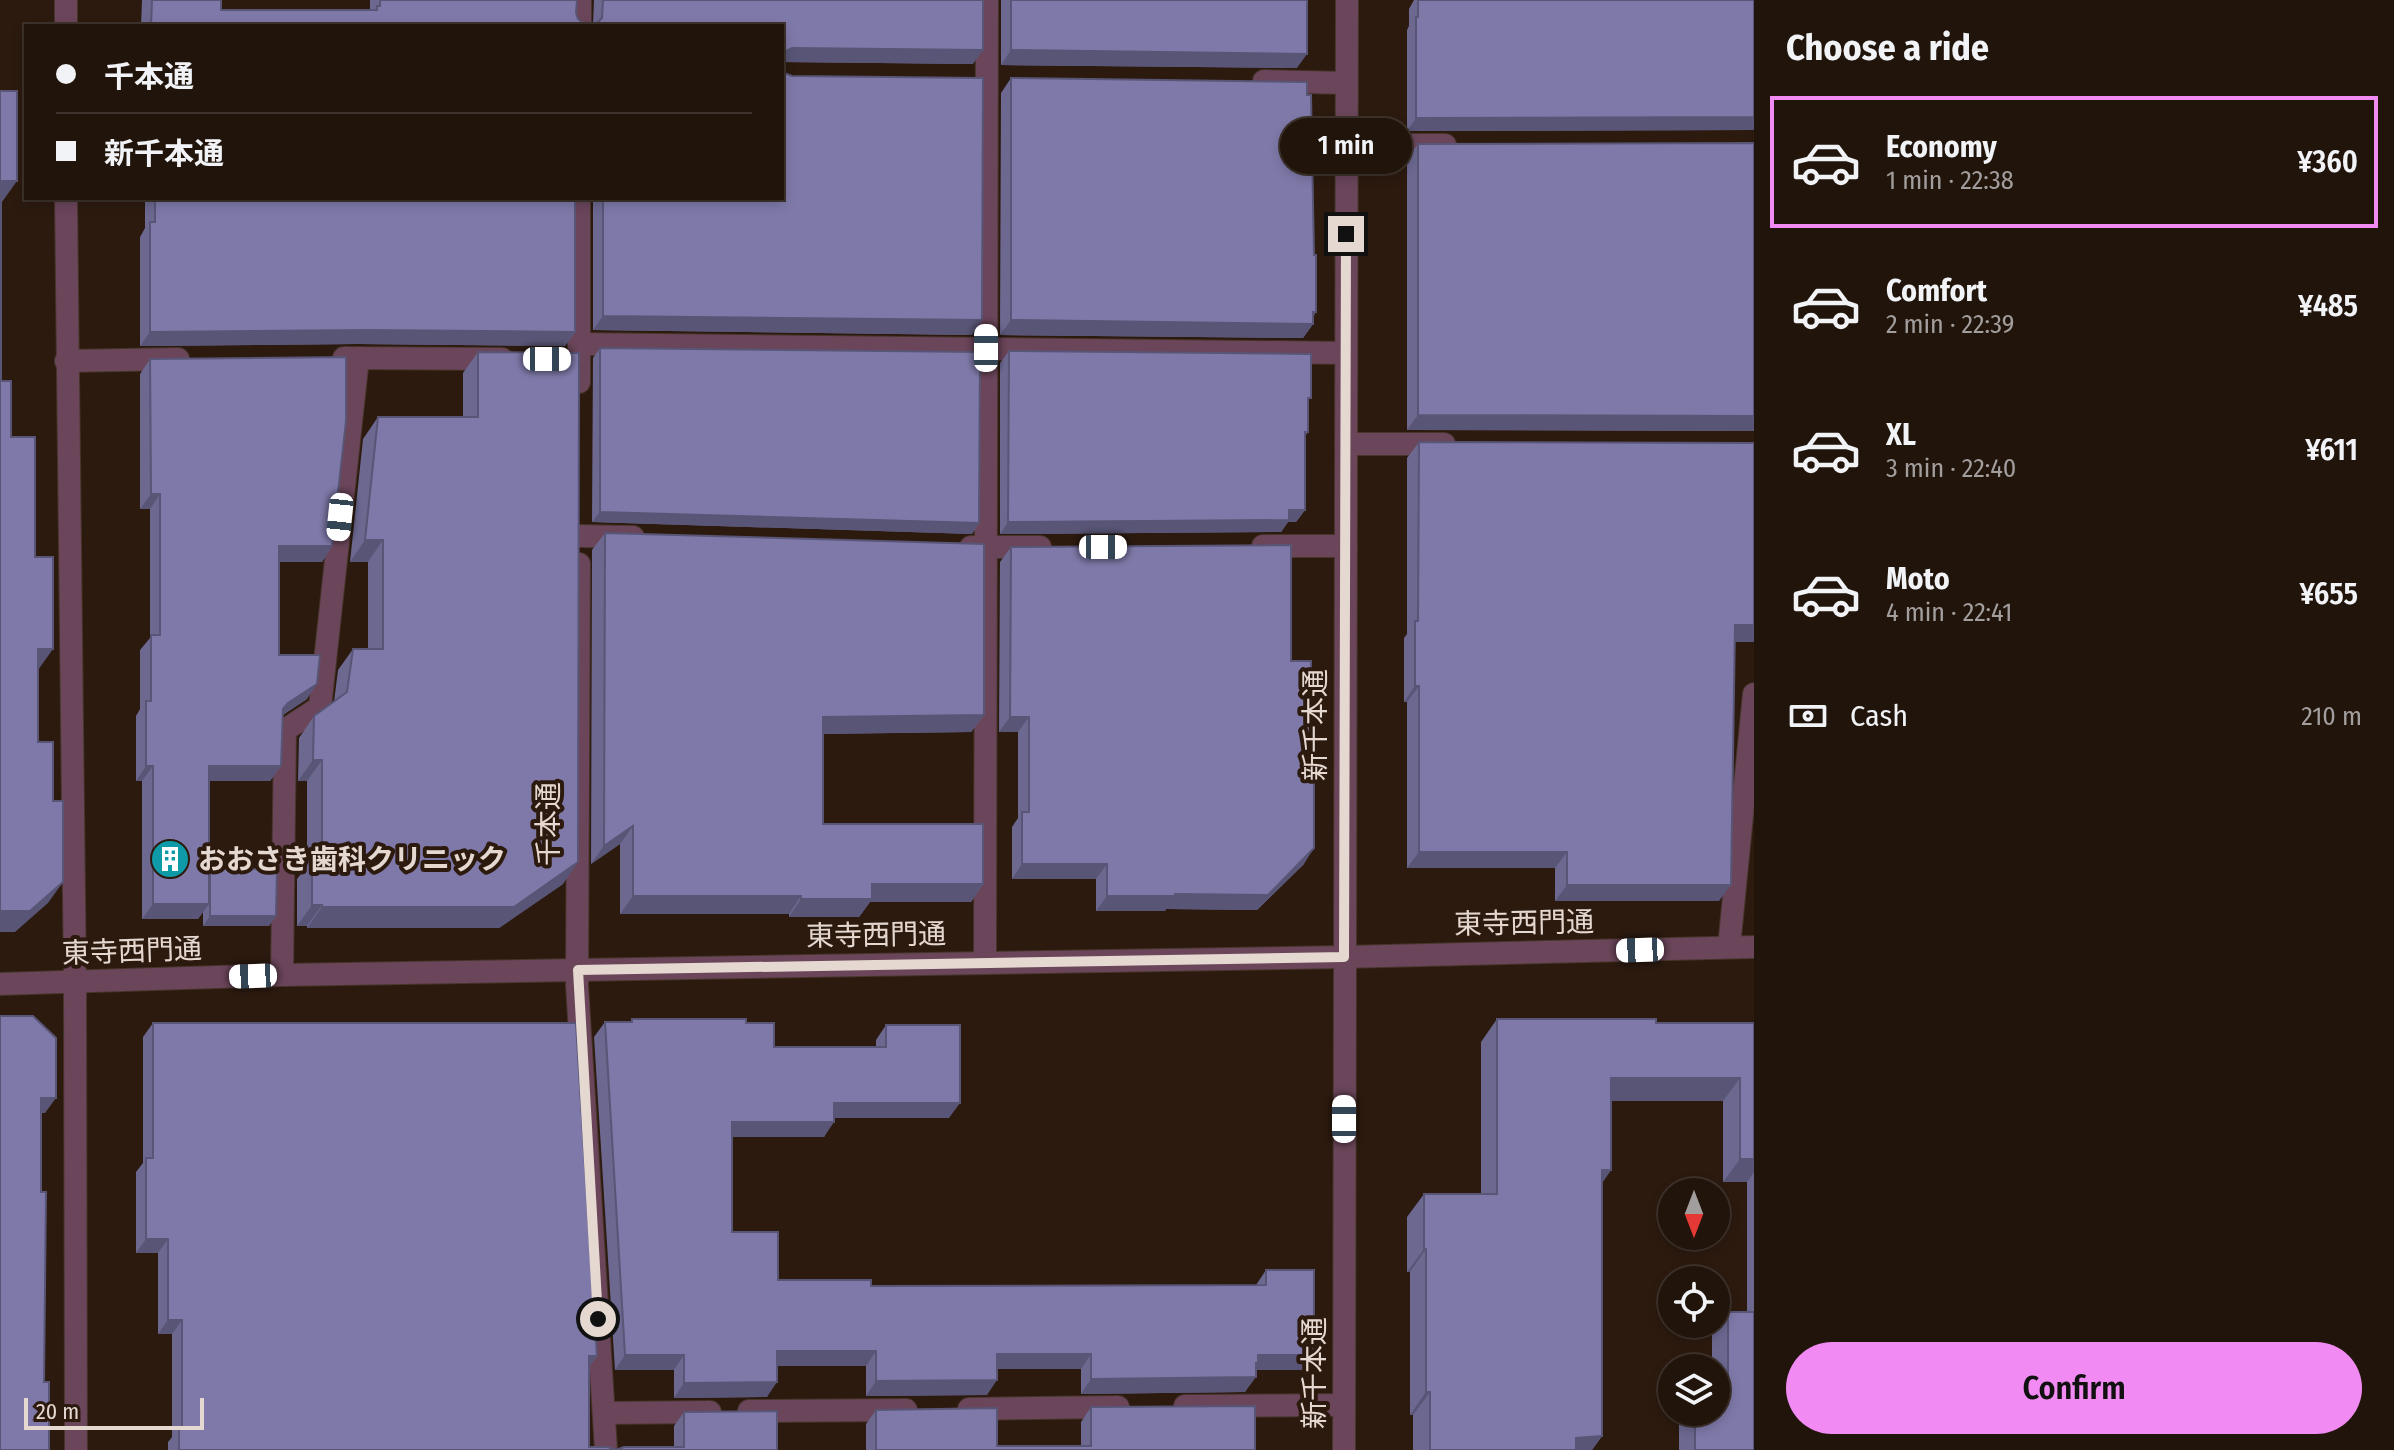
<!DOCTYPE html>
<meta charset="utf-8">
<style>
:root{--surface:#21140b;--page:#291d14;--text:#f1f3f6;--muted:#a29e9d;--line:#3e332c;--accent:#f28af3}
body{margin:0;font-family:"Fira Sans Condensed","Noto Sans JP",sans-serif;background:var(--page);color:var(--text);height:100vh;display:flex;flex-direction:column;font-size:30px;white-space:nowrap}
*{box-sizing:border-box;margin:0}
p{font-size:26px;color:var(--muted)}
.icon{flex:none;width:44px;height:44px;fill:none;stroke:currentColor;stroke-width:2;stroke-linecap:round;stroke-linejoin:round}
.map{position:relative;flex:1;overflow:hidden}
.details{display:flex;flex-direction:column;background:var(--surface);width:640px}
.details>*{flex:none}
.top-card{position:absolute;left:24px;top:24px;width:760px;height:176px;border-radius:0px;box-shadow:0 4px 12px #0003,0 0 0 2px var(--line);display:grid;align-content:center;height:176px;padding:0 32px;background:var(--surface)}
.needle{width:52px;rotate:180deg}
.fabs{position:absolute;left:1658px;top:1178px;display:grid;gap:16px}
.fabs a{display:grid;place-items:center;width:72px;height:72px;border-radius:50%;background:var(--surface);box-shadow:0 4px 12px #0003,0 0 0 2px var(--line);font-size:40px}
.scale{position:absolute;left:24px;bottom:20px;width:180px;box-sizing:border-box;padding-left:8px;border:4px solid #e5d8d1;border-top:0;font-size:22px;line-height:28px;white-space:nowrap;color:#e5d8d1;-webkit-text-stroke:6px #2c1a0f;paint-order:stroke}
.end{position:absolute;width:36px;height:36px;margin:-18px;border:10px solid #e5d8d1;background:#111;box-shadow:0 0 0 4px #111}
.from{border-radius:50%}
.bubble{position:absolute;height:56px;border-radius:28px;background:var(--surface);box-shadow:0 4px 12px #0003,0 0 0 2px var(--line);font-size:26px;font-weight:600;line-height:56px;text-align:center}
.car{position:absolute;width:24px;height:48px;margin:-24px -12px;border-radius:10px;box-shadow:0 0 6px 2px #0007;background:linear-gradient(#fff 24%,#345 0 40%,#fff 0 76%,#345 0 86%,#fff 0)}
.top-card b{display:flex;align-items:center;gap:28px;height:76px;font-size:30px}
.top-card b+b{border-top:2px solid var(--line)}
.top-card i{width:20px;height:20px;background:var(--text)}
ul{padding:0;list-style:none}
li{display:flex;align-items:center;gap:24px;height:132px;margin:0 16px 12px;padding:0 16px;border:4px solid transparent;border-radius:0px}
li div{flex:1}
li b{display:block;font-size:30px}
li em{font-style:normal;font-weight:600}
li.on{border-color:var(--accent)}
li>.icon{width:72px;height:72px;stroke-width:1.5}
h2{padding:0 32px;font-size:36px;line-height:96px}
.pay{display:flex;align-items:center;gap:20px;height:88px;padding:0 32px;font-size:30px}
.pay p{margin-inline-start:auto}
.button{display:flex;gap:16px;margin-top:auto;padding:16px 32px}
.button a{flex:1;height:92px;border-radius:48px;background:var(--accent);color:#111;font-size:32px;font-weight:600;line-height:92px;text-align:center}
main{display:flex;flex:1;min-height:0}
.map>svg:first-child{display:block}
.lines{fill:none;stroke-linecap:round;stroke-linejoin:round}
.service-casing{stroke:#46352a;stroke-width:24}
.minor-casing{stroke:#46352a;stroke-width:24}
.tertiary-casing{stroke:#46352a;stroke-width:24}
.service{stroke:#6b455a;stroke-width:22}
.minor{stroke:#6b455a;stroke-width:22}
.tertiary{stroke:#6b455a;stroke-width:22}
.wall{fill:#6c6890}
.shaded-wall{fill:#585576}
.building{fill:#7e79a8;stroke:#585576;stroke-width:2}
.route{stroke:#e5d8d1;stroke-width:10}
.labels{text-anchor:middle;dominant-baseline:central;stroke-width:8;stroke-linejoin:round;paint-order:stroke}
.street-label{font-size:28px;fill:#e5d8d1;stroke:#2c1a0f}
.poi-label{font-size:28px;font-weight:bold;fill:#e5d8d1;stroke:#2c1a0f;text-anchor:start}
</style>
<main>
<div class="map">
<svg width="1754" height="1450" viewBox="0 0 1754 1450">
<rect width="100%" height="100%" fill="#2c1a0f"/>
<g class="lines">
<defs>
<g id="service">
<polyline points="1264,81 1346,83"/>
<polyline points="1346,145 1445,145"/>
<polyline points="579,344 1346,353"/>
<polyline points="344,358 502,359"/>
<polyline points="66,361 178,359"/>
<polyline points="579,536 633,537"/>
<polyline points="1263,546 1346,546"/>
<polyline points="971,547 1040,547"/>
<polyline points="1729,947 1754,694"/>
<polyline points="985,963 987,0"/>
<polyline points="282,975 285,730 320,707 358,358"/>
</g>
<g id="minor">
<polyline points="66,0 66,26"/>
<polyline points="580,0 580,26"/>
<polyline points="66,198 75,983 76,1450"/>
<polyline points="579,382 579,198"/>
<polyline points="1346,444 1444,444"/>
<polyline points="579,564 577,985 606,1450"/>
<polyline points="1185,1406 1344,1405"/>
<polyline points="969,1409 1118,1407"/>
<polyline points="749,1411 906,1410"/>
<polyline points="604,1413 710,1412"/>
</g>
<g id="tertiary">
<polyline points="0,984 282,975 1344,957 1754,947"/>
<polyline points="1344,1450 1347,0"/>
</g>
</defs>
<use href="#service" class="service-casing"/>
<use href="#minor" class="minor-casing"/>
<use href="#tertiary" class="tertiary-casing"/>
<use href="#service" class="service"/>
<use href="#minor" class="minor"/>
<use href="#tertiary" class="tertiary"/>
</g>
<g class="wall">
<polygon points="142,0 221,0 221,10 370,10 370,0 577,0 576,13 578,19 584,24 593,24 594,0 983,0 973,64 782,62 782,26 141,26"/>
<polygon points="1001,0 1307,0 1297,68 1001,65"/>
<polygon points="1414,0 1754,0 1754,130 1407,131 1407,30 1409,26 1409,9"/>
<polygon points="1011,78 1314,255 1316,312 1313,317 1313,324 1303,338 1000,335 1001,93"/>
<polygon points="1754,143 1754,431 1407,430 1407,159 1418,144"/>
<polygon points="145,198 575,198 575,332 565,346 358,344 140,346 140,237 145,228"/>
<polygon points="593,198 782,198 972,335 593,330"/>
<polygon points="600,348 979,523 972,534 592,522 593,358"/>
<polygon points="1009,351 1308,402 1308,432 1305,436 1305,510 1296,522 1288,522 1281,532 1000,534 1000,363"/>
<polygon points="478,352 563,884 499,928 307,928 307,926 297,926 297,879 307,866 307,781 298,781 299,738 314,716 334,702 338,670 353,649 368,649 368,562 350,562 363,439 378,417 463,417 463,373"/>
<polygon points="150,359 332,546 322,562 279,562 279,655 307,699 283,715 281,766 270,781 209,781 209,871 210,869 276,916 269,926 203,926 203,912 198,919 142,919 142,781 136,781 136,716 140,709 140,650 150,638 150,509 140,509 140,374"/>
<polygon points="1419,442 1754,642 1734,642 1719,901 1555,901 1555,868 1407,868 1407,702 1404,702 1404,638 1407,634 1407,458"/>
<polygon points="605,533 984,715 971,732 823,734 823,824 983,884 971,902 870,902 859,917 789,917 789,914 620,914 620,844 591,864 592,550"/>
<polygon points="1011,547 1291,661 1304,864 1257,910 1166,909 1165,911 1096,911 1096,879 1012,879 1012,827 1018,818 1018,732 999,732 1000,562"/>
<polygon points="632,1019 746,1023 774,1047 876,1047 876,1040 886,1025 949,1118 834,1118 824,1137 732,1137 732,1232 778,1280 871,1286 1256,1285 1266,1270 1304,1370 1256,1370 1245,1392 1081,1394 1081,1369 997,1369 987,1395 866,1396 866,1366 777,1366 767,1397 674,1398 674,1370 615,1370 594,1037 605,1022 630,1022"/>
<polygon points="1497,1019 1656,1023 1754,1023 1754,1450 1679,1450 1679,1416 1682,1412 1716,1412 1716,1368 1712,1368 1712,1335 1728,1312 1747,1312 1747,1182 1723,1182 1723,1101 1611,1101 1611,1170 1602,1183 1602,1436 1592,1450 1413,1450 1413,1415 1410,1415 1410,1272 1407,1272 1407,1217 1424,1194 1481,1194 1481,1042"/>
<polygon points="153,1023 597,1356 589,1367 589,1447 616,1450 674,1447 674,1426 684,1412 777,1450 168,1450 168,1442 172,1437 172,1334 158,1334 158,1253 136,1253 136,1172 143,1163 143,1037"/>
<polygon points="1091,1407 1255,1450 866,1450 866,1424 876,1410 997,1446 1081,1446 1081,1422"/>
</g>
<g class="shaded-wall">
<polygon points="792,48 983,50 973,64 782,62 782,53"/>
<polygon points="1011,50 1307,54 1297,68 1001,65"/>
<polygon points="1754,117 1754,130 1407,131 1416,118"/>
<polygon points="1,181 17,181 2,202 0,202"/>
<polygon points="1316,312 1308,324 1313,324 1303,338 1000,335 1011,320"/>
<polygon points="603,316 982,320 972,335 593,330"/>
<polygon points="368,330 575,332 565,346 358,344 140,346 150,332"/>
<polygon points="1418,415 1754,416 1754,431 1407,430"/>
<polygon points="151,494 160,494 150,509 140,509"/>
<polygon points="1289,510 1305,510 1296,522 1288,522 1281,532 1000,534 1008,522"/>
<polygon points="600,512 979,523 972,534 592,522"/>
<polygon points="365,540 383,540 368,562 350,562"/>
<polygon points="279,546 332,546 322,562 268,562"/>
<polygon points="1735,625 1754,625 1754,642 1723,642"/>
<polygon points="38,649 53,649 38,670"/>
<polygon points="317,684 307,699 277,718 272,724 288,703"/>
<polygon points="1415,686 1419,686 1407,702 1404,702"/>
<polygon points="984,715 971,732 811,734 823,717"/>
<polygon points="1010,717 1029,717 1018,732 999,732"/>
<polygon points="313,760 322,760 307,781 298,781"/>
<polygon points="146,766 153,766 142,781 136,781"/>
<polygon points="209,766 281,766 270,781 198,781"/>
<polygon points="633,826 620,844 591,864 604,846"/>
<polygon points="1314,848 1304,864 1257,910 1166,909 1165,911 1096,911 1107,896 1175,894"/>
<polygon points="1419,852 1567,852 1555,868 1407,868"/>
<polygon points="578,862 563,884 499,928 307,928 322,907"/>
<polygon points="1022,864 1107,864 1096,879 1012,879"/>
<polygon points="63,882 48,903 15,932 0,932 0,911"/>
<polygon points="872,884 983,884 971,902 870,902 859,917 789,917 801,899"/>
<polygon points="1567,885 1731,885 1719,901 1555,901"/>
<polygon points="633,896 801,896 789,914 620,914"/>
<polygon points="153,904 209,904 198,919 142,919"/>
<polygon points="312,905 322,905 307,926 297,926"/>
<polygon points="210,916 276,916 269,926 203,926"/>
<polygon points="1611,1078 1740,1078 1723,1101 1595,1101"/>
<polygon points="41,1098 56,1098 45,1113 30,1113"/>
<polygon points="834,1103 960,1103 949,1118 824,1118"/>
<polygon points="732,1122 834,1122 824,1137 721,1137"/>
<polygon points="1740,1159 1754,1159 1754,1172 1747,1182 1723,1182"/>
<polygon points="1602,1170 1611,1170 1595,1193"/>
<polygon points="146,1239 168,1239 158,1253 136,1253"/>
<polygon points="1424,1249 1426,1249 1410,1272 1407,1272"/>
<polygon points="168,1320 182,1320 172,1334 158,1334"/>
<polygon points="777,1351 876,1351 866,1366 767,1366"/>
<polygon points="997,1354 1091,1354 1081,1369 987,1369"/>
<polygon points="625,1355 684,1355 674,1370 615,1370"/>
<polygon points="1258,1355 1314,1355 1304,1370 1253,1370 1256,1377 1245,1392 1081,1394 1091,1379"/>
<polygon points="589,1356 597,1356 587,1370"/>
<polygon points="997,1380 987,1395 866,1396 876,1381"/>
<polygon points="777,1382 767,1397 674,1398 684,1383"/>
<polygon points="1426,1392 1430,1392 1413,1415 1410,1415"/>
<polygon points="1602,1436 1592,1450 1568,1450 1576,1438"/>
</g>
<g class="building">
<polygon points="152,0 221,0 221,10 377,10 377,6 380,6 380,0 577,0 576,13 578,19 584,24 596,24 602,18 603,0 983,0 983,50 792,48 782,53 782,26 151,26"/>
<polygon points="1011,0 1307,0 1307,54 1011,50"/>
<polygon points="1418,0 1754,0 1754,117 1416,118 1416,17 1418,17"/>
<polygon points="782,71 784,73 792,76 983,78 982,320 603,316 603,198 782,198"/>
<polygon points="1011,78 1307,82 1307,95 1311,95 1314,255 1316,255 1316,312 1313,312 1313,324 1011,320"/>
<polygon points="0,91 17,91 17,181 1,181 1,381 11,381 11,437 35,437 35,557 53,557 53,649 38,649 38,742 53,742 53,801 63,801 63,882 30,911 0,911"/>
<polygon points="1754,143 1754,416 1418,415 1418,144"/>
<polygon points="155,198 575,198 575,332 368,330 150,332 150,222 155,222"/>
<polygon points="600,348 980,352 979,523 600,512"/>
<polygon points="1009,351 1311,354 1311,398 1308,398 1308,432 1305,432 1305,510 1289,510 1289,520 1008,522"/>
<polygon points="478,352 579,353 578,862 514,907 322,907 322,905 312,905 312,858 322,858 322,760 313,760 314,716 347,692 353,649 383,649 383,540 365,540 378,417 478,417"/>
<polygon points="346,357 346,421 332,546 279,546 279,655 320,655 317,684 288,703 283,709 281,766 209,766 209,904 153,904 153,766 146,766 146,701 151,701 151,635 160,635 160,494 151,494 150,359"/>
<polygon points="1419,442 1754,443 1754,625 1735,625 1731,885 1567,885 1567,852 1419,852 1419,686 1415,686 1415,621 1418,621"/>
<polygon points="605,533 984,544 984,715 823,717 823,824 983,824 983,884 872,884 872,899 801,899 801,896 633,896 633,826 604,846"/>
<polygon points="1291,545 1291,661 1311,661 1311,765 1314,765 1314,848 1268,895 1175,894 1175,896 1107,896 1107,864 1022,864 1022,812 1029,812 1029,717 1010,717 1011,547"/>
<polygon points="210,869 277,869 276,916 210,916"/>
<polygon points="0,1016 33,1016 56,1038 56,1098 41,1098 41,1192 46,1192 44,1382 49,1382 49,1450 0,1450"/>
<polygon points="632,1019 746,1019 746,1023 774,1023 774,1047 886,1047 886,1025 960,1025 960,1103 834,1103 834,1122 732,1122 732,1232 778,1232 778,1280 871,1280 871,1286 1266,1285 1266,1270 1314,1270 1314,1355 1258,1355 1258,1363 1256,1363 1256,1377 1091,1379 1091,1354 997,1354 997,1380 876,1381 876,1351 777,1351 777,1382 684,1383 684,1355 625,1355 605,1022 632,1022"/>
<polygon points="1497,1019 1656,1019 1656,1023 1754,1023 1754,1159 1740,1159 1740,1078 1611,1078 1611,1170 1602,1170 1602,1436 1576,1438 1576,1450 1430,1450 1430,1392 1426,1392 1426,1249 1424,1249 1424,1194 1497,1194"/>
<polygon points="153,1023 576,1023 597,1356 589,1356 589,1447 608,1447 616,1450 624,1447 684,1447 684,1412 777,1411 777,1450 179,1450 179,1428 182,1428 182,1320 168,1320 168,1239 146,1239 146,1158 153,1158"/>
<polygon points="1728,1312 1754,1312 1754,1450 1695,1450 1695,1412 1716,1412 1716,1393 1728,1393"/>
<polygon points="1255,1406 1255,1450 876,1450 876,1410 997,1408 997,1446 1091,1446 1091,1407"/>
</g>
<g class="lines">
<polyline class="route" points="598,1319 578,970 1344,957 1346,234"/>
</g>
<defs>
<symbol id="building-disc" viewBox="-11 -11 22 22"><circle r="9.5" fill="#0f9aa8" stroke="#2c1a0f"/><path d="M-4-6H4V6H1V3H-1V6H-4ZM-2.5-4.3h1.7v1.8h-1.7ZM.8-4.3h1.7v1.8H.8ZM-2.5-1h1.7V.8h-1.7ZM.8-1h1.7V.8H.8Z" fill="#fff"/></symbol>
</defs>
<g fill-rule="evenodd">
<use href="#building-disc" x="148" y="837" width="44" height="44"/>
</g>
<g class="labels">
<g class="street-label">
<text transform="translate(1315 725) rotate(-90)">新千本通</text>
<text transform="translate(548 824) rotate(-90)">千本通</text>
<text transform="translate(1524 923) rotate(-1)">東寺西門通</text>
<text transform="translate(876 935) rotate(-1)">東寺西門通</text>
<text transform="translate(132 951) rotate(-2)">東寺西門通</text>
<text transform="translate(1314 1373) rotate(-90)">新千本通</text>
</g>
<g class="poi-label">
<text x="198" y="859">おおさき歯科クリニック</text>
</g>
</g>
</svg>
<div class="fabs">
<a><svg class="needle" viewBox="-14 -14 28 28"><path d="M0-13l5 13h-10z" fill="#e53935"/><path d="M0 13l5-13h-10z" fill="#a29e9d"/></svg></a>
<a><svg class="icon" aria-label="locate" viewBox="0 0 24 24"><circle cx="12" cy="12" r="6"/><path d="M12 2v4M12 18v4M2 12h4M18 12h4"/></svg></a>
<a><svg class="icon" aria-label="layers" viewBox="0 0 24 24"><path d="M12 4l9 5-9 5-9-5zM3 14l9 5 9-5"/></svg></a>
</div>
<div class="scale">20 m</div>
<i class="end from" style="left:598px;top:1319px"></i>
<i class="end" style="left:1346px;top:234px"></i>
<div class="bubble" style="left:1280px;top:118px;width:132px">1 min</div>
<i class="car" style="left:986px;top:348px;rotate:0deg"></i>
<i class="car" style="left:547px;top:359px;rotate:90deg"></i>
<i class="car" style="left:340px;top:517px;rotate:186deg"></i>
<i class="car" style="left:1103px;top:547px;rotate:90deg"></i>
<i class="car" style="left:1640px;top:950px;rotate:268deg"></i>
<i class="car" style="left:253px;top:976px;rotate:268deg"></i>
<i class="car" style="left:1344px;top:1119px;rotate:0deg"></i>
<div class="top-card">
<b><i class="from"></i>千本通</b>
<b><i></i>新千本通</b>
</div>
</div>
<section class="details">
<h2>Choose a ride</h2>
<ul>
<li class="on"><svg class="icon" aria-label="car" viewBox="0 0 24 24"><path d="M5 17H2v-5l4-1 3-4h7l3 4 3 1v5h-3M9 17h6M6 11h13"/><circle cx="7" cy="17" r="2"/><circle cx="17" cy="17" r="2"/></svg><div><b>Economy</b><p>1 min · 22:38</p></div><em>¥360</em></li>
<li><svg class="icon" aria-label="car" viewBox="0 0 24 24"><path d="M5 17H2v-5l4-1 3-4h7l3 4 3 1v5h-3M9 17h6M6 11h13"/><circle cx="7" cy="17" r="2"/><circle cx="17" cy="17" r="2"/></svg><div><b>Comfort</b><p>2 min · 22:39</p></div><em>¥485</em></li>
<li><svg class="icon" aria-label="car" viewBox="0 0 24 24"><path d="M5 17H2v-5l4-1 3-4h7l3 4 3 1v5h-3M9 17h6M6 11h13"/><circle cx="7" cy="17" r="2"/><circle cx="17" cy="17" r="2"/></svg><div><b>XL</b><p>3 min · 22:40</p></div><em>¥611</em></li>
<li><svg class="icon" aria-label="car" viewBox="0 0 24 24"><path d="M5 17H2v-5l4-1 3-4h7l3 4 3 1v5h-3M9 17h6M6 11h13"/><circle cx="7" cy="17" r="2"/><circle cx="17" cy="17" r="2"/></svg><div><b>Moto</b><p>4 min · 22:41</p></div><em>¥655</em></li>
</ul>
<div class="pay"><svg class="icon" aria-label="cash" viewBox="0 0 24 24"><path d="M3 7h18v10H3z"/><circle cx="12" cy="12" r="2"/></svg>Cash<p>210 m</p></div>
<div class="button"><a>Confirm</a></div>
</section>
</main>
